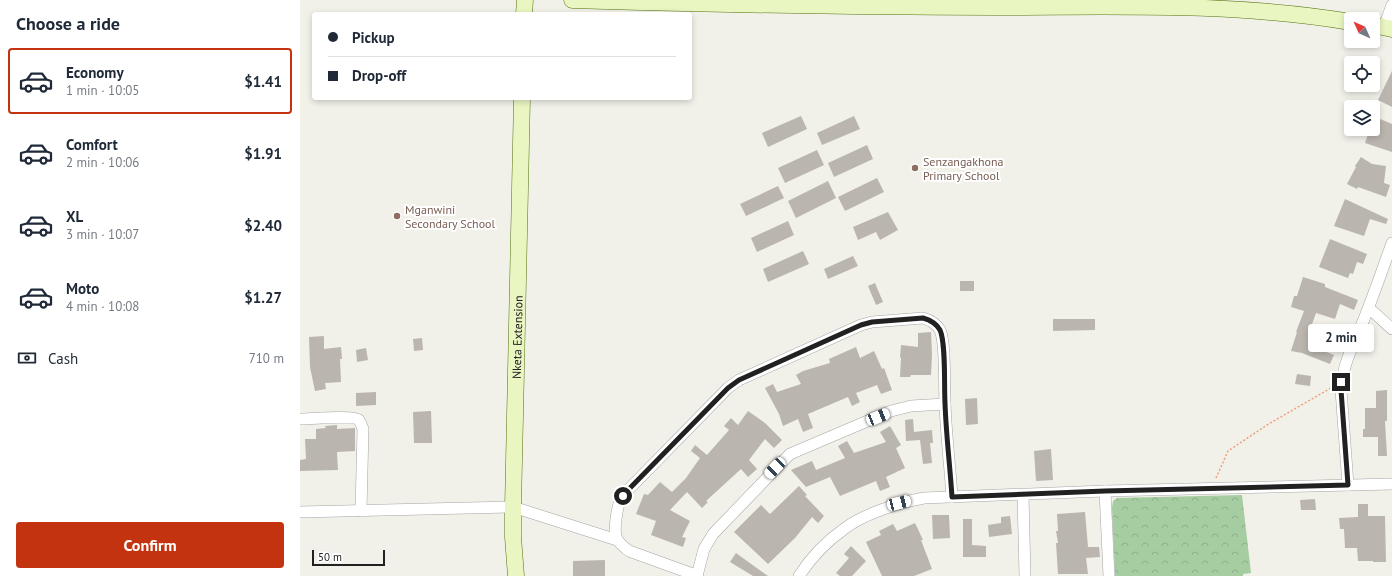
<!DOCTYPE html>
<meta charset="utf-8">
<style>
:root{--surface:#fff;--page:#f2f2f3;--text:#1f2937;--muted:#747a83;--line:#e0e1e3;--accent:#c33310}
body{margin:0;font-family:"PT Sans",sans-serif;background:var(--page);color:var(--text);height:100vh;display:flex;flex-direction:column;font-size:15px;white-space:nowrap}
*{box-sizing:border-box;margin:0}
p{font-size:13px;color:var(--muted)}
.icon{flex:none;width:22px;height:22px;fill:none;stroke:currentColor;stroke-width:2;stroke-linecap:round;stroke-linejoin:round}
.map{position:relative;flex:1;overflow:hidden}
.drawer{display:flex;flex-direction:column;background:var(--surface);width:300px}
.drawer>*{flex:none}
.guide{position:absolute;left:12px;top:12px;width:380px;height:88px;border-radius:4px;box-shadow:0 2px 6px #0003;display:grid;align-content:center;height:88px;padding:0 16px;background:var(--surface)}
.needle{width:26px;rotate:315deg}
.buttons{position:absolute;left:1044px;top:12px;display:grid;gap:8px}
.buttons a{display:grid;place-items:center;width:36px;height:36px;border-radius:4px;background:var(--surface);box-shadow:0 2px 6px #0003;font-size:20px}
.scale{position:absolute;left:12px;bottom:10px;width:73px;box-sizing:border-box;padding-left:4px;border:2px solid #212121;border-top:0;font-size:11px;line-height:14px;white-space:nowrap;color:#212121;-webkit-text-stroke:3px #fff;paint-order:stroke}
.end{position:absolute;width:18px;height:18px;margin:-9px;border:5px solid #212121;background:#fff;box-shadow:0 0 0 2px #fff}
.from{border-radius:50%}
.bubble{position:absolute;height:28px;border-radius:4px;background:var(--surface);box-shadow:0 2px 6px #0003;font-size:13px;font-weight:600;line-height:28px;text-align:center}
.car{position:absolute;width:12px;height:24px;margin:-12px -6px;border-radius:5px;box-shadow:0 0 3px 1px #0007;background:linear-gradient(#fff 24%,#345 0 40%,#fff 0 76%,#345 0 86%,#fff 0)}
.guide b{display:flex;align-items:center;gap:14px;height:38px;font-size:15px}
.guide b+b{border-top:1px solid var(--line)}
.guide i{width:10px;height:10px;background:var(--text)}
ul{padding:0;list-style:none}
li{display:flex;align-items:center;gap:12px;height:66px;margin:0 8px 6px;padding:0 8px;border:2px solid transparent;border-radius:4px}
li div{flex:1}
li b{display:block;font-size:15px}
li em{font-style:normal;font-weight:600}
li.current{border-color:var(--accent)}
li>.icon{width:36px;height:36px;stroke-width:1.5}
h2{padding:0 16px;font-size:18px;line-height:48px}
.pay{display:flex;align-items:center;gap:10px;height:44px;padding:0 16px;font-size:15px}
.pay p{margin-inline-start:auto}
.action{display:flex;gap:8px;margin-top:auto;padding:8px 16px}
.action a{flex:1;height:46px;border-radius:4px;background:var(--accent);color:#fff;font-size:16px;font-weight:600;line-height:46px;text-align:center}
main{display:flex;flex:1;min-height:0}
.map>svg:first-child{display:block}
.forest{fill:url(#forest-crowns)}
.building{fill:#bab6af}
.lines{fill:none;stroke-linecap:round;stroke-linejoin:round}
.street-casing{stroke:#a5a5a5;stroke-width:12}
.secondary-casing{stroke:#54730e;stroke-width:17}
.path{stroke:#f09e7b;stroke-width:1.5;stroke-dasharray:2 2;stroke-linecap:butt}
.street{stroke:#fff;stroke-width:11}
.secondary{stroke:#e9f6c2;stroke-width:16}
.route{stroke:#212121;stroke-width:5}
.education-dot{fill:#8d6e63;stroke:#fff;stroke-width:1.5}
.labels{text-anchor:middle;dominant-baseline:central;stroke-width:4;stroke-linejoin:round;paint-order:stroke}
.education-label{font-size:12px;fill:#785e54;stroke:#fff;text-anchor:start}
.street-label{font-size:12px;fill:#212121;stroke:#fff}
</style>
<main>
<section class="drawer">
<h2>Choose a ride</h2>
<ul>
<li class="current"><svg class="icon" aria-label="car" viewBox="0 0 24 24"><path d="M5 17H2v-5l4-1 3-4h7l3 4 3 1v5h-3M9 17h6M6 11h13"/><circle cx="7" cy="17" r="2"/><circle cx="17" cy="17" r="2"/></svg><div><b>Economy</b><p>1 min · 10:05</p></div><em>$1.41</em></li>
<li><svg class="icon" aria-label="car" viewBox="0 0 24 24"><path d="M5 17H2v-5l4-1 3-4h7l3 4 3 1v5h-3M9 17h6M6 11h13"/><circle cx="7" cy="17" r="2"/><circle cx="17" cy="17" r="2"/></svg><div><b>Comfort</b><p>2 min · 10:06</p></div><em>$1.91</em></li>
<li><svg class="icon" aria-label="car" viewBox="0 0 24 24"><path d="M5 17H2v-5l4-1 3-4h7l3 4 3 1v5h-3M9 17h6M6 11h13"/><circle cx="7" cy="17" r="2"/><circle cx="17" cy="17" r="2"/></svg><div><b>XL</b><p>3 min · 10:07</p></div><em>$2.40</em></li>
<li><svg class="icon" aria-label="car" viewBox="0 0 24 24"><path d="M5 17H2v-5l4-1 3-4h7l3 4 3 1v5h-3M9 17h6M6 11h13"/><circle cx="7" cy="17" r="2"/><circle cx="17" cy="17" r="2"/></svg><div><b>Moto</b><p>4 min · 10:08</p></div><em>$1.27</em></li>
</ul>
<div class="pay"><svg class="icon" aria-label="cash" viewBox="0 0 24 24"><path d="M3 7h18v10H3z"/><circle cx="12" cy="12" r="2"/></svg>Cash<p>710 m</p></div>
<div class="action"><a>Confirm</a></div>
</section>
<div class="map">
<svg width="1092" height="576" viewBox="0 0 1092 576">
<defs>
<pattern id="forest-crowns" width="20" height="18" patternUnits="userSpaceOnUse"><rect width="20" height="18" fill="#a5cda1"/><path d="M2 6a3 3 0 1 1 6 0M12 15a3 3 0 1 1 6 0" fill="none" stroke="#8eb08a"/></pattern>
</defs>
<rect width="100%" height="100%" fill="#f1f0e9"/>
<polygon class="forest" points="942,495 951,573 943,574 943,576 815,576 812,508 813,501 817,498"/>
<g class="building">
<polygon points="1092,71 1092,107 1078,100"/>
<polygon points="501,116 507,129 468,147 462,133"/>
<polygon points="554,116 560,129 522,145 517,133"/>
<polygon points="1073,116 1092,124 1092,152 1065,143 1068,134 1073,136"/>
<polygon points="567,145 573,159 534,177 528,163"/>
<polygon points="517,150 524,165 485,183 478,168"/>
<polygon points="1061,157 1072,164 1086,166 1084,183 1090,185 1086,197 1058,187 1057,189 1047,184 1056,167 1055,166"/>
<polygon points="577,178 584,192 545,211 538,197"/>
<polygon points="528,181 536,198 496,218 488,201"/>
<polygon points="478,186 484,198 446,216 440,204"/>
<polygon points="1045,199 1088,219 1086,224 1070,219 1064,236 1034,226"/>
<polygon points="588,212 598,230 580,240 576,232 558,240 553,227"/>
<polygon points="488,221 494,235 457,252 451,238"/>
<polygon points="1030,239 1067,254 1063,264 1057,262 1053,274 1050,273 1048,278 1019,267"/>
<polygon points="503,251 509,264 468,282 463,269"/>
<polygon points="553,256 558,266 528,279 524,269"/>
<polygon points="1003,277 1025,284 1025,287 1058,300 1054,310 1040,304 1035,319 1016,313 1011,327 1031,334 1024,351 1034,355 1030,364 1002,353 991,351 997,332 996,332 1004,311 991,307 994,296 997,296"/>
<rect x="660" y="281" width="14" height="10"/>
<polygon points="575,283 583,302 576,305 568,286"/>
<polygon points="753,319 795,319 795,330 753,331"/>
<polygon points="631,332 632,355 631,375 611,375 610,377 600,377 601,358 600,357 601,345 618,347 618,333"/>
<polygon points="24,336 24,349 41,347 42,359 40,359 41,382 25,383 26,389 15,391 10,367 9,337"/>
<polygon points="122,338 123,350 114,351 113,339"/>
<polygon points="556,347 560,358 574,351 582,369 584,368 592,390 581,394 577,385 556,393 560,402 552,406 548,397 508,414 513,428 503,432 498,419 483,426 479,414 465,388 473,384 477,392 501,384 496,375 503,371 530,363 529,359"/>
<polygon points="66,348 68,360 57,362 56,350"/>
<polygon points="997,374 1011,376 1010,386 995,384"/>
<polygon points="1087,390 1087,421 1085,421 1087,456 1078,456 1078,437 1063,437 1063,429 1065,429 1065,408 1076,408 1076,391"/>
<polygon points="76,392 76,405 56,406 56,393"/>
<polygon points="677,398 678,424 666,425 665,399"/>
<polygon points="131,411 132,443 114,443 113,412"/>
<polygon points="448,411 465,423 482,440 474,448 465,439 449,460 457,469 448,477 441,469 406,501 408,502 402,508 387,492 370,510 390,521 382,537 386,538 383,547 351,535 356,521 336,514 344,494 348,495 360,482 372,492 386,478 400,458 391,451 395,445 407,455 429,430 424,426 431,418 438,425"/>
<polygon points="613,419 614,432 632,430 633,443 630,443 632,463 623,464 620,440 606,441 605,420"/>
<polygon points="37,425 37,429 55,428 55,451 37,452 38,470 0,471 0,460 6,459 5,439 16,439 16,429 26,428 25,426"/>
<polygon points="590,426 601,445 596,448 605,468 586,477 590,487 580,491 576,481 540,496 530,477 506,487 491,470 512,461 516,470 545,458 538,446 547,441 554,453 586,442 580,432"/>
<polygon points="751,449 753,480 736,481 734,451"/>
<polygon points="499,486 507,495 505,496 524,516 518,523 512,517 495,538 468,564 434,532 461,505 470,514"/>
<polygon points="1015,499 1016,510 1001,510 1000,500"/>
<polygon points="1058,504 1068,504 1068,516 1085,516 1086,562 1073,562 1073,561 1058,561 1057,548 1045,548 1044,529 1040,529 1039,518 1058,517"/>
<polygon points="785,512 788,547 799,547 800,557 786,558 788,574 758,574 756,543 758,543 756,531 758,531 757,514"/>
<polygon points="632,515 649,515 650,538 633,539"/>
<polygon points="710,516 712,534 689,537 688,525 701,523 701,517"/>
<polygon points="663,519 672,519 672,545 686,546 686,557 663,557"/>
<polygon points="615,523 623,540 621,540 632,569 614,576 582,576 566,542 581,535 579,531 593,524 597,531"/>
<polygon points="551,546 566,561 552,576 540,576 536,573 549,558 544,554"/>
<polygon points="436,553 468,576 453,576 430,562"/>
<polygon points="305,560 305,576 273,576 273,561"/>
</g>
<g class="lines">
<defs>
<g id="street">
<polyline points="1084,27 1092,5"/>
<polyline points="1069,308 1092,329"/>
<path d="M 0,419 C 10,419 54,415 59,420 C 61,423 62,426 63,429 L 61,511"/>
<path d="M 1048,485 L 1041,390 C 1042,365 1055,341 1064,319 C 1074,294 1083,268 1092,243"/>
<polyline points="805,491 809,576"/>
<polyline points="723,495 725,576"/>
<polyline points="0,512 213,507 317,540"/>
<polyline points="397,576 404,549 413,534 490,454 591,411 611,406 645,404"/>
<path d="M 398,576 L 329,551 C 325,548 320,544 317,539 C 313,531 317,509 320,501 C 322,496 326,492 330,488 L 428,388 L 439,380 L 561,325 L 572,322 L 623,318 C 630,320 636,323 640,330 C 646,343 644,386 645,403 C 646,434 650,466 652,497"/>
<path d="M 499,576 C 510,559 527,541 544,529 C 563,514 601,502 624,498 L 805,491 L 1092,484"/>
</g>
<g id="secondary">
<path d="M 272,0 C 411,4 551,7 691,7 C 811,7 932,2 1051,22"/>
<polyline points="224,14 225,0"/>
<polyline points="1073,25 1092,29"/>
<path id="s1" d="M 216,576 L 213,537 L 213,507 L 222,98"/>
</g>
</defs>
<use href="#street" class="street-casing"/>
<use href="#secondary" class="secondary-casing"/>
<polyline class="path" points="916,478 928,451 967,425 1031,388"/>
<use href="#street" class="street"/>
<use href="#secondary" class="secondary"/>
</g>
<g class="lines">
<path class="route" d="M 323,496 L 330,488 L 428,388 L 439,380 L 561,325 L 572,322 L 623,318 C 630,320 636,323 640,330 C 646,343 644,386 645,403 C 646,434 650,466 652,497 L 805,491 L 1048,485 L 1041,390 L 1041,382"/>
</g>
<g class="education-dot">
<circle cx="615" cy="168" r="4"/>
<circle cx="97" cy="216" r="4"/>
</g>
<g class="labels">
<g class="education-label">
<text x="623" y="161">Senzangakhona<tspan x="623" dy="14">Primary School</tspan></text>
<text x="105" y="209">Mganwini<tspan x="105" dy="14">Secondary School</tspan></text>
</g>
<g class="street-label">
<text stroke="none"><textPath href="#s1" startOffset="239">Nketa Extension</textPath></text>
</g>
</g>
</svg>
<div class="buttons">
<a><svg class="needle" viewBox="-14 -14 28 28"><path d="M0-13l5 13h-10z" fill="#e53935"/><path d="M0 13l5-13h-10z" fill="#747a83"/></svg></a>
<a><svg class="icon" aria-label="locate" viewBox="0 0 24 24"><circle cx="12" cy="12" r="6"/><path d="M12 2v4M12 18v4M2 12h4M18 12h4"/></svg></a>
<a><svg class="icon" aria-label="layers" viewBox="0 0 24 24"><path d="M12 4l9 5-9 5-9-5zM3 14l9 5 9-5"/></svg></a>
</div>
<div class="scale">50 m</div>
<i class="end from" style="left:323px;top:496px"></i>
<i class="end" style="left:1041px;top:382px"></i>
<div class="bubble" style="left:1008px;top:324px;width:66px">2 min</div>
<i class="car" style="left:578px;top:417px;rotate:68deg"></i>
<i class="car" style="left:475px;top:468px;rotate:224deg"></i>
<i class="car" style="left:599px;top:503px;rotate:76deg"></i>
<div class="guide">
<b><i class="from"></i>Pickup</b>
<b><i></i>Drop-off</b>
</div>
</div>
</main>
